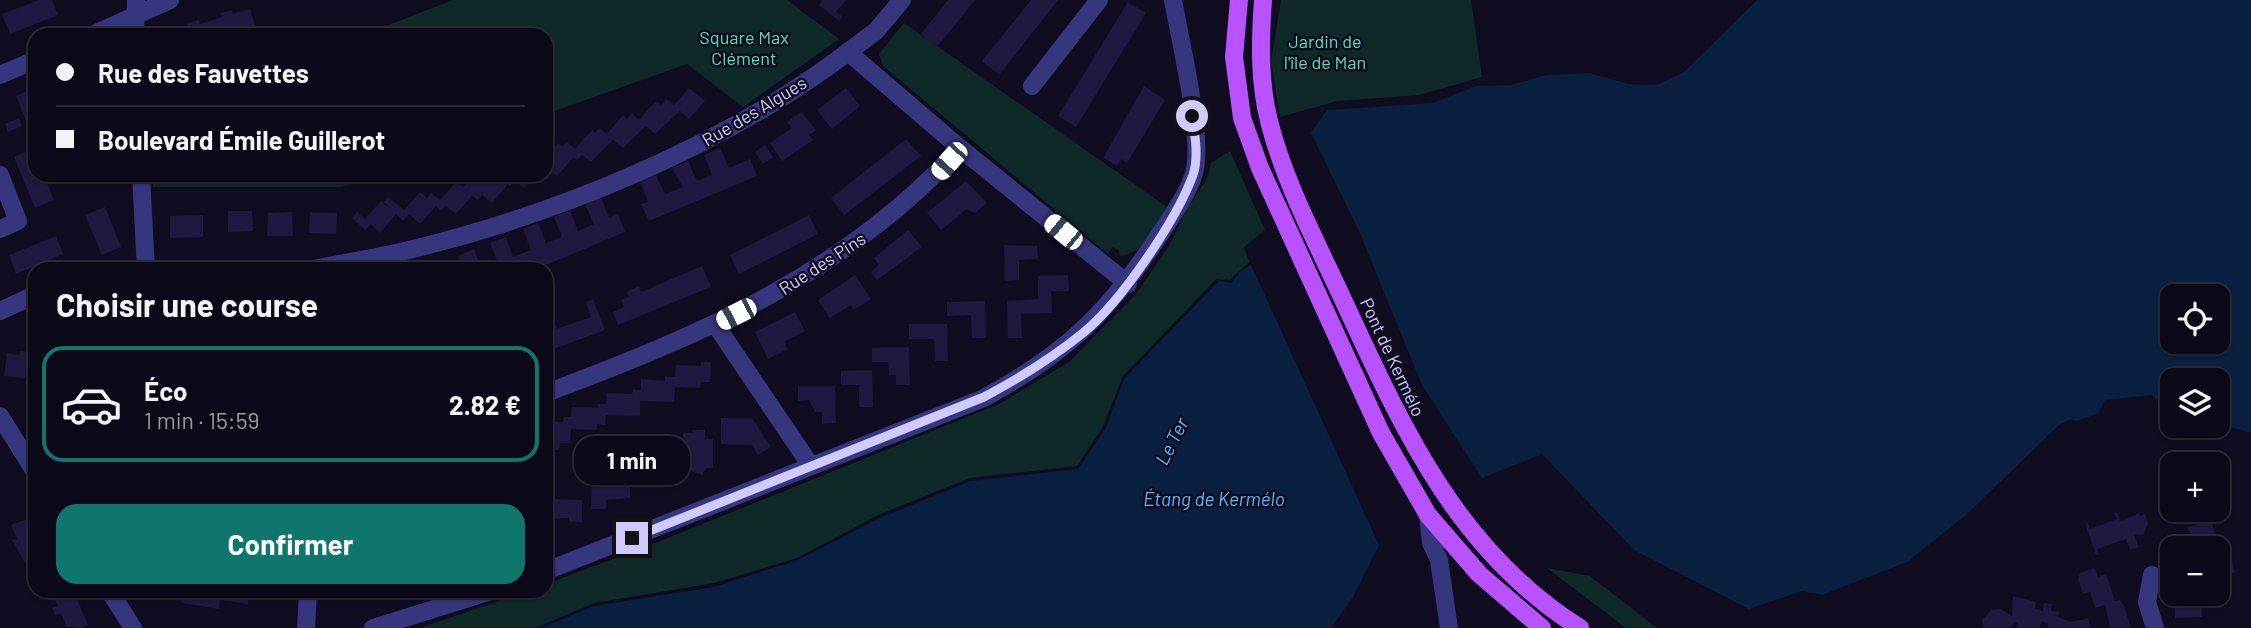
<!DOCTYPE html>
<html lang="fr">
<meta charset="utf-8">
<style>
:root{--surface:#0b0917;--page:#191724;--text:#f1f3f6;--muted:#9a9aa1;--line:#2b2a36;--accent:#0f766e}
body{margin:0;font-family:Barlow,sans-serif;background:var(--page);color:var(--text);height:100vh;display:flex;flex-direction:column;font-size:26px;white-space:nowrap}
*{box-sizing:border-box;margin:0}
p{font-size:23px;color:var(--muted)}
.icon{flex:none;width:38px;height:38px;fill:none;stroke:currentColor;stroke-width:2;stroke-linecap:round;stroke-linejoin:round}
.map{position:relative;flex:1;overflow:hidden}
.drawer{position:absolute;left:28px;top:262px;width:525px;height:336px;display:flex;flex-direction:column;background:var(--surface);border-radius:21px;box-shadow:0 2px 5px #0004,0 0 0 2px var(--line)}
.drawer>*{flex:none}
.hud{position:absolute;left:28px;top:28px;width:525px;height:154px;border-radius:21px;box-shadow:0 2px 5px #0004,0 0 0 2px var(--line);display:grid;align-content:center;height:154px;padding:0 28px;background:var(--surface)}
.tools{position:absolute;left:2160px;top:284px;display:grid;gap:14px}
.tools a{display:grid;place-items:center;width:70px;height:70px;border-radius:14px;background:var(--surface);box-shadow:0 2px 5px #0004,0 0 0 2px var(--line);font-size:35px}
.end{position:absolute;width:32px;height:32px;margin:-16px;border:9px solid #cfcbff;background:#111;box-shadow:0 0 0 4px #111}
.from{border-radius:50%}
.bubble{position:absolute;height:49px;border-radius:21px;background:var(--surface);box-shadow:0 2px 5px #0004,0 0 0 2px var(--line);font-size:23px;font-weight:700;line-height:49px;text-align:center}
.car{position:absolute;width:21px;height:42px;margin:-21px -10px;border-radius:9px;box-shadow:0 0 5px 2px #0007;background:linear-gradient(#fff 24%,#345 0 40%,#fff 0 76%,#345 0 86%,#fff 0)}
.hud b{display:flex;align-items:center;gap:24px;height:66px;font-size:26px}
.hud b+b{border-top:2px solid var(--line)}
.hud i{width:18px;height:18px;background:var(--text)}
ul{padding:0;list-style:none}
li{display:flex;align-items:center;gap:21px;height:116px;margin:0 14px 10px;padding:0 14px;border:4px solid var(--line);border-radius:21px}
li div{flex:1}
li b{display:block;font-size:26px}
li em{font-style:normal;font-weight:700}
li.active{border-color:var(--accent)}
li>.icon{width:63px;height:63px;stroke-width:1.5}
h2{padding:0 28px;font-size:32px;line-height:84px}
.action{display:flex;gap:14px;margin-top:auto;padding:14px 28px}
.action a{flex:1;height:80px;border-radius:21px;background:var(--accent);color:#fff;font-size:28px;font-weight:700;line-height:80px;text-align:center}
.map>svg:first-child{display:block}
.green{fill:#0f2928}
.water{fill:#0a2040;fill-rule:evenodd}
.building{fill:#1f1841}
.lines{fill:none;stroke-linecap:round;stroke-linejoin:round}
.minor{stroke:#36367f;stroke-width:18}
.major{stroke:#b852ff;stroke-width:18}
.route{stroke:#cfcbff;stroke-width:9}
.labels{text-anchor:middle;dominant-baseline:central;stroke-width:5;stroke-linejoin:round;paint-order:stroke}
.park-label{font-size:18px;fill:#55e0b8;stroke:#0f0c1f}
.street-label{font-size:18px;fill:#cfcbff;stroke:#0f0c1f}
.water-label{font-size:19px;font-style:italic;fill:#59b8ff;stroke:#0f0c1f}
</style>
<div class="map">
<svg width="2251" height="628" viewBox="0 0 2251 628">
<rect width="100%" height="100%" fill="#0f0c1f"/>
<g class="green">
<polygon points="453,0 787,0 839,39 743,107 687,64 546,114 546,35 363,35"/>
<polygon points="1281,0 1471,0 1482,77 1419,95 1337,101 1280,117 1271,61"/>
<path d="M 904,23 L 1167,207 C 1155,228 1146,252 1120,256 L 1119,250 L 1112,247 L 1108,254 L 883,66 L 879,54 Z"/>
<polygon points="1230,151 1265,230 1244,247 1249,262 1230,280 1216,279 1123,376 1102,428 1077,466 970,478 878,515 797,558 714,583 594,603 535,628 420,628 525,592 546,592 546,584 648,546 999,404 1069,362 1136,294 1169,246 1187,209 1208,177 1211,163"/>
<polygon points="152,175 375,175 342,187 153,187"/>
<polygon points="1547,568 1590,576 1657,628 1626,628"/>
</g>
<g class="water">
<path d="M 1757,0 L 2251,0 L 2251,433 L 2217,423 L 2217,380 L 2172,380 L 2172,409 L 2161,405 L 2152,395 L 2105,400 L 2099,413 L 2077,421 L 2071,419 L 2059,425 L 1966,515 L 1907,562 L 1822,595 L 1802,591 L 1749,609 L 1634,550 L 1542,454 L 1482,478 L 1422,385 L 1359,231 L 1311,133 L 1327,110 L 1433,103 L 1476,86 L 1511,85 L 1547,75 L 1589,73 L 1629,84 L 1657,85 L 1684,72 ZM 2172,296 L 2217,296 L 2217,341 L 2172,341 Z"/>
<polygon points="1251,265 1379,545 1353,597 1331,628 542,628 594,606 714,587 798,560 880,518 971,481 1078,469 1106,428 1124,379 1219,281 1231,283 1241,271"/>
</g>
<g class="building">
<polygon points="39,0 52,0 58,15 10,34 2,14"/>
<polygon points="822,0 846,0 836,12 843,17 839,21 819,5"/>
<polygon points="948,0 975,0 937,47 921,34"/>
<polygon points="1031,0 1058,0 999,75 982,61"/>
<polygon points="1128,2 1146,13 1076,127 1058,116"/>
<polygon points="250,9 258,35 171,35 188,27 187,23 199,20 200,24 222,17 220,13 232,10 233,14"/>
<polygon points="1144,86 1165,100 1127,163 1121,159 1117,166 1104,158 1107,151"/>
<polygon points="34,88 35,135 32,136 16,96"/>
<polygon points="689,88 705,101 689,119 680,111 655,134 646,126 623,148 613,140 591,162 582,155 577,160 574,157 557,176 546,170 546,157 558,143 562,147 567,142 575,149 592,130 595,133 599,128 607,134 623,115 627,119 632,113 639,120 656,101 661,105 666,99 674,105"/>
<polygon points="846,88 860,106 832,129 817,110"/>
<polygon points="801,112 816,130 809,135 813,140 782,161 770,143 792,128 787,122"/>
<polygon points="19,118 22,126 8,132 5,124"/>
<polygon points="906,139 921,156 844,215 831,198"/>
<polygon points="765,145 773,157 763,164 755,152"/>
<polygon points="35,148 35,175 54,178 46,181 54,200 35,208 14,157"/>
<polygon points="720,148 729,168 750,159 757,176 649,221 641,204 648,202 640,181 656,175 665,194 683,187 672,168 688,161 697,181 712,175 704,155"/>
<polygon points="477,175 536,175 524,188 515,181 510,186 508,184 492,203 482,195 478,200 472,196 456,214 446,206 441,211 436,206 420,224 409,214 403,221 396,214 380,233 371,224 365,230 352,218 357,212 365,219 381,201 391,209 384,202 388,197 404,210 420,192 427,198 431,193 440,200 456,182 463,187"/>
<polygon points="966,181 987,203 975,213 967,209 941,230 927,213"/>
<polygon points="601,197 609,218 618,214 625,232 534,270 484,270 498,263 490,243 506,237 513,257 523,253 531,250 523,229 538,223 546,243 562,237 554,217 570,210 578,231 594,224 585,204"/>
<polygon points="105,207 121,247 102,255 85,215"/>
<polygon points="228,211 252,211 253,231 228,232"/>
<polygon points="292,212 293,236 267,236 268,213"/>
<polygon points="310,212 337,213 336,234 309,233"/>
<polygon points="203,215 203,237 170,238 170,216"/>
<polygon points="809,215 818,234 739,274 730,255"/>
<polygon points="908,230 922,247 877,280 871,272 879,265 874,258"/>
<polygon points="56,236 63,254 16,274 9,255"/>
<polygon points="1004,245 1037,246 1038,259 1019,260 1019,280 1005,281"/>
<polygon points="474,249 482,270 463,270 458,256"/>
<polygon points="702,266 711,287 618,325 613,312 624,307 621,300 629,297 627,292 639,286 641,292"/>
<polygon points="855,275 871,299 854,310 851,305 830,318 818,300"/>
<polygon points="1068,275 1069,291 1051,291 1052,313 1021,314 1022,338 1008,338 1007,301 1038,299 1038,276"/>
<polygon points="593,299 605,330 546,352 546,316 552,314 557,329 591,317 586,302"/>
<polygon points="985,301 986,338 972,338 971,315 947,316 947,302"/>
<polygon points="795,312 805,331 784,342 788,349 768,359 755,332"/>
<polygon points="909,324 947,324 948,361 935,361 934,339 909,339"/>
<polygon points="29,346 35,347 35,371 26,370 25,378 4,376 7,353 20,355 20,351 28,352"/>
<polygon points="909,347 910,385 896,385 896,375 889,375 888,362 872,362 872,348"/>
<polygon points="701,362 711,362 710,382 701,382 700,388 675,387 674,402 640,401 640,416 606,415 605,425 597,424 597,430 571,429 570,443 560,443 559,450 546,450 546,421 563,422 564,417 571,417 572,407 598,408 598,404 606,404 607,393 632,394 633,389 641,390 641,379 665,381 665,376 675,377 676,365 701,366"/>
<polygon points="872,370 873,407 859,407 859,385 841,385 841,371"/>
<polygon points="798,386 835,386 836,423 822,424 822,412 815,412 809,400 798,401"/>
<polygon points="721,418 752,418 771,447 758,455 752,445 721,444"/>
<polygon points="692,430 705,430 705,439 713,439 713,468 706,468 702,475 691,471 691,462 675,462 675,438 683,438 683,433 693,433"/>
<polygon points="638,441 638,457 667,458 667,480 638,479 638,475 630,475 630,498 606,500 606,509 591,509 592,478 622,477 622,474 630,474 630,469 622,468 619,449"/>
<polygon points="546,499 582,500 582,523 569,521 569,518 546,519"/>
<polygon points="2117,512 2121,521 2139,513 2140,516 2145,514 2148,524 2143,535 2134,534 2139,547 2130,550 2126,539 2097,549 2099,554 2096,555 2085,523 2088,522 2090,529 2117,519 2114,513"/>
<polygon points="30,518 35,530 35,563 27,566 12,540 17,539 11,525"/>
<polygon points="2211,521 2219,545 2226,543 2235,572 2217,579 2217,548 2199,548 2187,527"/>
<polygon points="2095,568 2098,577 2106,574 2115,601 2120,600 2124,606 2131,628 2110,628 2105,605 2095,608 2090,592 2083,594 2078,578 2080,573"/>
<polygon points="52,592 74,592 88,625 81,628 66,626 61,613 55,615 52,608 58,606"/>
<polygon points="177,592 277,592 277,597 249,593 248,604 220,600 219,609 182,603"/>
<polygon points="338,592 366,592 367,595 340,600"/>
<polygon points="2013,596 2036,602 2035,609 2043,611 2044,603 2052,604 2051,611 2059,612 2058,617 2071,622 2088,618 2090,628 2048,628 2048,623 2041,622 2040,628 2017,628 2018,623 2015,622 2009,628 1983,628 1982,620 1991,610 2001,609 2012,616"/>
<polygon points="2201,596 2202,617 2175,618 2174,598"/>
</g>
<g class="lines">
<g class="minor">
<polyline points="92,35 170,0"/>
<polyline points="135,35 136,0"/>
<polyline points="848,52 876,31 902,0"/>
<polyline points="0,75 35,60"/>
<polyline points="1032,86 1099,0"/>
<polyline points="0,175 18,221 0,229"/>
<polyline points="141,175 146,270"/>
<polyline points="142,270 169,270"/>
<path d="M 309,270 C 342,263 376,258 409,250 C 558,214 726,145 848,52 L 960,148 L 1128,284"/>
<polyline points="0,311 35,295"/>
<polyline points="715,324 811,466"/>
<path d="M 546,393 C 702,335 846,273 960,148"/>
<polyline points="0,416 35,472"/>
<polyline points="1428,515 1431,543 1439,560 1449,628"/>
<path d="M 546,571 L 984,398 C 1067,353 1109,312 1160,234 C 1172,216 1188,194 1194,173 C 1204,138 1180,40 1173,0"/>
<polyline points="2152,575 2147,602 2155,628"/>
<polyline points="110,592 133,628"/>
<polyline points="306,628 308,592"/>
<polyline points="373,628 488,592"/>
</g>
<g class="major">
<polyline points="1239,0 1234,57 1242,118 1260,168 1381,433 1428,515 1479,574 1542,628"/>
<path d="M 1263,0 C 1260,41 1259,81 1269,121 C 1284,181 1314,237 1340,293 C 1400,422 1454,549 1580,628"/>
</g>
</g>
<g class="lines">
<path class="route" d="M 632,538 L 984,397 C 1018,379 1052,358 1083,333 C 1121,302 1176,221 1193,175 C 1199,157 1195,135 1192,116"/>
</g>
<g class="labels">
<g class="park-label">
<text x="744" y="37">Square Max<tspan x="744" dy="21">Clément</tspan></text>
<text x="1325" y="41">Jardin de<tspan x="1325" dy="21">l'île de Man</tspan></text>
</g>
<g class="street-label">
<text transform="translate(754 111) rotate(-31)">Rue des Algues</text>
<text transform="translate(822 263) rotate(-33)">Rue des Pins</text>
<text transform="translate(1393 357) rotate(65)">Pont de Kermélo</text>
</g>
<g class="water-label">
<text transform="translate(1171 441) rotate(-63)">Le Ter</text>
<text x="1214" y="498">Étang de Kermélo</text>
</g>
</g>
</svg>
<div class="tools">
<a><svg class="icon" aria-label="locate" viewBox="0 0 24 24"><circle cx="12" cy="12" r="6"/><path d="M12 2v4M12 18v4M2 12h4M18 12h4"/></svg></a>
<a><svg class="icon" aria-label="layers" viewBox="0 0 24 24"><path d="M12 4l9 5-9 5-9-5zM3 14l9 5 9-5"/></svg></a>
<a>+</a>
<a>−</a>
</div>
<i class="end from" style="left:1192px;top:116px"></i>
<i class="end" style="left:632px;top:538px"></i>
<div class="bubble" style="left:574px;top:436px;width:116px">1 min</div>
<i class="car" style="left:949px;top:161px;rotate:222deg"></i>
<i class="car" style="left:1063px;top:232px;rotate:309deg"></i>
<i class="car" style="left:736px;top:314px;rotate:243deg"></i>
<div class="hud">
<b><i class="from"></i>Rue des Fauvettes</b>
<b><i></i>Boulevard Émile Guillerot</b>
</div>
<section class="drawer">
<h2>Choisir une course</h2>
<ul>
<li class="active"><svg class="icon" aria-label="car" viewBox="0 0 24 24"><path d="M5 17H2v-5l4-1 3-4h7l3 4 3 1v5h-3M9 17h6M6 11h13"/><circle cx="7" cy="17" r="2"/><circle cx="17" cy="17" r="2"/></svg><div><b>Éco</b><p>1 min · 15:59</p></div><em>2.82 €</em></li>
</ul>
<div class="action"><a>Confirmer</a></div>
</section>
</div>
